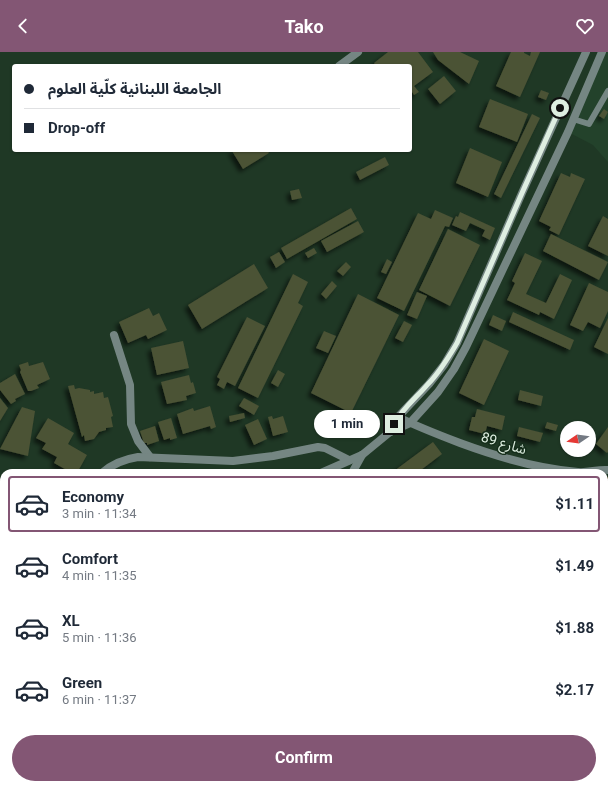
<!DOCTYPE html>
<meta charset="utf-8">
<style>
:root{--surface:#fff;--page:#f2f2f3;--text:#1f2937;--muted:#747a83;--line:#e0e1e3;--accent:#835674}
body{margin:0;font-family:Roboto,"Noto Sans Arabic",sans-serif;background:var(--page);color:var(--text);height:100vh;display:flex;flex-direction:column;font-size:15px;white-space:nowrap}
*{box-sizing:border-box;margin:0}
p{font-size:13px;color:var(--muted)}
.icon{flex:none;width:22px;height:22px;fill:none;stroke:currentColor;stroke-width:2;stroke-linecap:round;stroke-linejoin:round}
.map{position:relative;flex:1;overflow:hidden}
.side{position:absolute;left:0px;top:417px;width:608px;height:320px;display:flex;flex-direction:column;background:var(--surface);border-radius:12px 12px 0 0;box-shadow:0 1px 3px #0004}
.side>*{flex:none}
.hud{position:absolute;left:12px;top:12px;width:400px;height:88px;border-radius:4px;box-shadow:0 1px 3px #0004;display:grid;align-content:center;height:88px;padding:0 12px;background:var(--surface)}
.needle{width:26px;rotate:257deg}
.fabs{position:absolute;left:560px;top:369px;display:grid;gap:8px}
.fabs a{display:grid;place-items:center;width:36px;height:36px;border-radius:50%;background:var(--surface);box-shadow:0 1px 3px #0004;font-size:20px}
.end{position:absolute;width:18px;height:18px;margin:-9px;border:5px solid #deeee1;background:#111;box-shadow:0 0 0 2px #111}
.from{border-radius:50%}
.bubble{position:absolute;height:28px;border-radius:14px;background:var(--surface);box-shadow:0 1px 3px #0004;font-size:13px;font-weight:700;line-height:28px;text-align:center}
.hud b{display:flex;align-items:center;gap:14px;height:38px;font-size:15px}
.hud b+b{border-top:1px solid var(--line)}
.hud i{width:10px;height:10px;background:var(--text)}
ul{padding:7px 0 0;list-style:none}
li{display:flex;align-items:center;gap:12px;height:56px;margin:0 8px 6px;padding:0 4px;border:2px solid transparent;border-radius:4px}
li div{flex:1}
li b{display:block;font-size:15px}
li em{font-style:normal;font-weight:700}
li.active{border-color:var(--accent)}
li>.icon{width:36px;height:36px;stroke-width:1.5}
.cta{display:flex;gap:8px;margin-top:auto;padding:8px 12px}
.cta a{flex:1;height:46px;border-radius:24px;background:var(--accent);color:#fff;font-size:16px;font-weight:700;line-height:46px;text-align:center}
header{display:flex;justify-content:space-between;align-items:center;height:52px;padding:0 12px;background:var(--accent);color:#fff;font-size:18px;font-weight:700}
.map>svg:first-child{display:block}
.built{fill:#23422b}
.green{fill:#4e3d11}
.building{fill:#4b5235;filter:url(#shadow)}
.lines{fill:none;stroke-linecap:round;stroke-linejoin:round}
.service{stroke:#758683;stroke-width:6}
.minor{stroke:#758683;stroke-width:8}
.tertiary{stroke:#758683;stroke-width:8}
.route{stroke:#deeee1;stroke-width:5}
.labels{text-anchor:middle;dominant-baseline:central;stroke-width:3;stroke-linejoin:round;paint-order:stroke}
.street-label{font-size:14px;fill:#deeee1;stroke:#152e1b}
</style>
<header><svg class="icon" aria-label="back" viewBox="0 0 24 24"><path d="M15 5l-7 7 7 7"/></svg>Tako<svg class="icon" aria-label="heart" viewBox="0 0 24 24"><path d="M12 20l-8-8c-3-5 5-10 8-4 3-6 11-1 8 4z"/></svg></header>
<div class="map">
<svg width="608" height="737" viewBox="0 0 608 737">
<defs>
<filter id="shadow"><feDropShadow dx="-3.5" dy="3.5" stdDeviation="2" flood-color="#0009"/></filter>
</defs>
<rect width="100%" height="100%" fill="#1f3825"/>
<polygon class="built" points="598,0 608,0 608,110 593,93 568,80"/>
<g class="green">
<polygon points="608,425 608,588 604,590 604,426"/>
<polygon points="4,576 4,639 0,649 0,580"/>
<polygon points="608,614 608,686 604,682 604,618"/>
</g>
<g class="building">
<polygon points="388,0 418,0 433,20 414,34 419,40 414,43 410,37 410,14 376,14 374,11"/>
<polygon points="433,0 460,0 479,9 469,32 438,8"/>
<polygon points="511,0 524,0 524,1 530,4 531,0 540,0 520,45 496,34"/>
<polygon points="444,24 456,39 440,52 428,37"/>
<polygon points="541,38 549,41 546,48 538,45"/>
<polygon points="490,47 528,62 517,90 479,75"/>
<polygon points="604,57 608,60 604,67 599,64"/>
<polygon points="532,62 540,66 501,146 494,142"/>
<polygon points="470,96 502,110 488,145 456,131"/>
<polygon points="233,98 267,98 269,101 243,117 232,99"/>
<polygon points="385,105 389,113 360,128 356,120"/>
<polygon points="561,121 570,125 571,121 585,127 559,183 549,178 551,175 539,169"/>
<polygon points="299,137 302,146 292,148 290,139"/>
<polygon points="351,156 357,167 287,207 281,196"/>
<polygon points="435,158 453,166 449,175 445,174 404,259 377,246 418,161 431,167"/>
<polygon points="460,160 495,176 490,188 482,184 485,178 470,171 466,179 452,173 456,164 458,165"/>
<polygon points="603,164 608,167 608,204 588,194"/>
<polygon points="358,169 364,180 327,200 321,189"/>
<polygon points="448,177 480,193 450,254 419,238"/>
<polygon points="551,182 608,210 599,228 543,199"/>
<polygon points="314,196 317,201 308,206 305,201"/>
<polygon points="279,200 285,210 276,216 270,205"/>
<polygon points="525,201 542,209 526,242 546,251 560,222 572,228 554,267 540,260 539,263 507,248 515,231 512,229"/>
<polygon points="387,207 392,210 386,222 381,220"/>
<polygon points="346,210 351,215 343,224 337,219"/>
<polygon points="254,212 268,236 202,277 188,253"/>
<polygon points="293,222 308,230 298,251 303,254 258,346 238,336"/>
<polygon points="332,229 337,234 326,247 321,242"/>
<polygon points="589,231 608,240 608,259 600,276 588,270 583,279 570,273"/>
<polygon points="417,240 427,244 417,267 407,263"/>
<polygon points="358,242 399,263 351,361 311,341"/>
<polygon points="149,256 153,264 159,261 167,278 148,287 146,283 128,291 119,270"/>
<polygon points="513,260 574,288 570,298 509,270"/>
<polygon points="493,263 506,269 502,279 489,273"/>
<polygon points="247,265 265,274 235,334 227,330 224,337 217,333 220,327 217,325"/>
<polygon points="608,266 608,302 594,295"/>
<polygon points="404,269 412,273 403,290 395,286"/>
<polygon points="324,279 336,284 328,301 316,296"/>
<polygon points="484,287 509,299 484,353 459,341"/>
<polygon points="183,289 189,316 157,323 151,296"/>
<polygon points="28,310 29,314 43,310 50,327 37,333 39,336 31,339 28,339 20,320 21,318 19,313"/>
<polygon points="278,318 285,322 278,335 271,331"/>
<polygon points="15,322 25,342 15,347 16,349 11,352 0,338 0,331"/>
<polygon points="189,323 191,331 193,330 196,341 186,344 187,348 167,352 161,330"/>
<polygon points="74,333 75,337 79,336 90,338 90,340 94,339 94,342 103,340 104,346 108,345 113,364 111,365 113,375 106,376 106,378 99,380 94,387 85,389 84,383 82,385 68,334"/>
<polygon points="520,338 543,344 541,354 518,348"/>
<polygon points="0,346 8,356 0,369"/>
<polygon points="244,346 259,354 254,363 239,354"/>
<polygon points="210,354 216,375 211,377 210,374 183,382 177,362 193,356 194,359"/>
<polygon points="22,355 35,359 28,404 0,397"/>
<polygon points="477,357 505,364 502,378 487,374 485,382 469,378 472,365 475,365"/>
<polygon points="244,361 245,366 230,370 229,364"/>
<polygon points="272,364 273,367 283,364 288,380 273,384 268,365"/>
<polygon points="48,366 74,381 68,392 87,403 77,421 72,421 54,411 57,405 42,397 46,391 36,386"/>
<polygon points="171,366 177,386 170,388 170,386 164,388 158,370"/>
<polygon points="258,367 267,387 254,393 245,373"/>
<polygon points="547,370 558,373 556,379 545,376"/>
<polygon points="155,374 159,389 147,393 147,391 144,391 140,379"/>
<polygon points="519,375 543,381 540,390 517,384"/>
<polygon points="608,375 608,400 607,401 596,392"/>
<polygon points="433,390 442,402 417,421 395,421 394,419"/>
<polygon points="608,556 608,579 604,577 604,569"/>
<polygon points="4,664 4,678 0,675 0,671"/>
<polygon points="4,685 4,733 25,733 23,737 0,737 0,695"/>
<polygon points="67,733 89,733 87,737 77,737"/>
<polygon points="320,733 345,733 343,737 318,737"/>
<polygon points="353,733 357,733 366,737 351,737"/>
<polygon points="469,733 493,733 494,737 462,737 462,736"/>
<polygon points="527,733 561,733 562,737 528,737"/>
</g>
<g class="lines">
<polyline class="service" points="573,67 589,72 608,39"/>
<g class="minor">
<polyline points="339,14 358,0"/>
<polyline points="114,283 130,333 131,372 138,389 150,405"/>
<path d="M 398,365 C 418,375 439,383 460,391 C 498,405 537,417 578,420 C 588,421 598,417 608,418"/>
<path d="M 102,421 C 112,412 125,407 138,405 L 233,409 L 273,404 L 318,395 L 325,396 L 349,408"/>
<polyline points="352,421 362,403"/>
<polyline points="0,521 4,519"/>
<polyline points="604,605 608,603"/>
<polyline points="604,699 608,701"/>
<polyline points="604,724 608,715"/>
<polyline points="519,733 520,737"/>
<polyline points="135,737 137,733"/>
<polyline points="229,737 230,733"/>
<polyline points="405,737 406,733"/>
<polyline points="598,737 600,733"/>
</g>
<g class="tertiary">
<polyline points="390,380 398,365 429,332 444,313 457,291 522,141 586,0"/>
<polyline points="321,421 362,403 390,380 410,371 438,340 454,317 466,295 568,80 602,0"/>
<polyline points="0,564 4,560"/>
<polyline points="0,665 4,657"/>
</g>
</g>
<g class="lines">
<path class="route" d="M 394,372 C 402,357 417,345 428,332 C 440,320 448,306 457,291 L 522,141 L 560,56"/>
</g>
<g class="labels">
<g class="street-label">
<text transform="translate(504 391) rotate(17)">شارع 89</text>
</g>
</g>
</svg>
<div class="fabs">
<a><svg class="needle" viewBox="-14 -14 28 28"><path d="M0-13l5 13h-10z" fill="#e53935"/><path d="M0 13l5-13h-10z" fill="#747a83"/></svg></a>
</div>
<i class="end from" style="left:560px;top:56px"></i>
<i class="end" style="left:394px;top:372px"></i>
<div class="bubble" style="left:314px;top:358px;width:66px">1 min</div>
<div class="hud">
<b><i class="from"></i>الجامعة اللبنانية كلّية العلوم</b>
<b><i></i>Drop-off</b>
</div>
<section class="side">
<ul>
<li class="active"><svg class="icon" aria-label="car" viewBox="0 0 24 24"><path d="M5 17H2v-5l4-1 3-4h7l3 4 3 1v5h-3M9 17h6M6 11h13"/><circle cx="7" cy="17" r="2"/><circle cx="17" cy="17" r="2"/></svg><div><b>Economy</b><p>3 min · 11:34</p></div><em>$1.11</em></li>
<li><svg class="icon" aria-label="car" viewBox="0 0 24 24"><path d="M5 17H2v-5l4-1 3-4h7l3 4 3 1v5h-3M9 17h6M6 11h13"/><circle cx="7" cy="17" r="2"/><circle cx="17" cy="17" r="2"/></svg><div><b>Comfort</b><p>4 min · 11:35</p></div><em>$1.49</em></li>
<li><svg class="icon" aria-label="car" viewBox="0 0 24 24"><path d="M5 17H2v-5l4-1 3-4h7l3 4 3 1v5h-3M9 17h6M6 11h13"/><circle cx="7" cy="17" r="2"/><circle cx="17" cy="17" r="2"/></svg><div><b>XL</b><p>5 min · 11:36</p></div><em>$1.88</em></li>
<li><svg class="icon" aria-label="car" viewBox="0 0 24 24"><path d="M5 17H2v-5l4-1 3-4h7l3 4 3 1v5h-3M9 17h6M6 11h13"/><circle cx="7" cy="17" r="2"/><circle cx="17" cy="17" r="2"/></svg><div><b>Green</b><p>6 min · 11:37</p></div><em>$2.17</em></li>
</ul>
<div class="cta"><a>Confirm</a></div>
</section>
</div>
